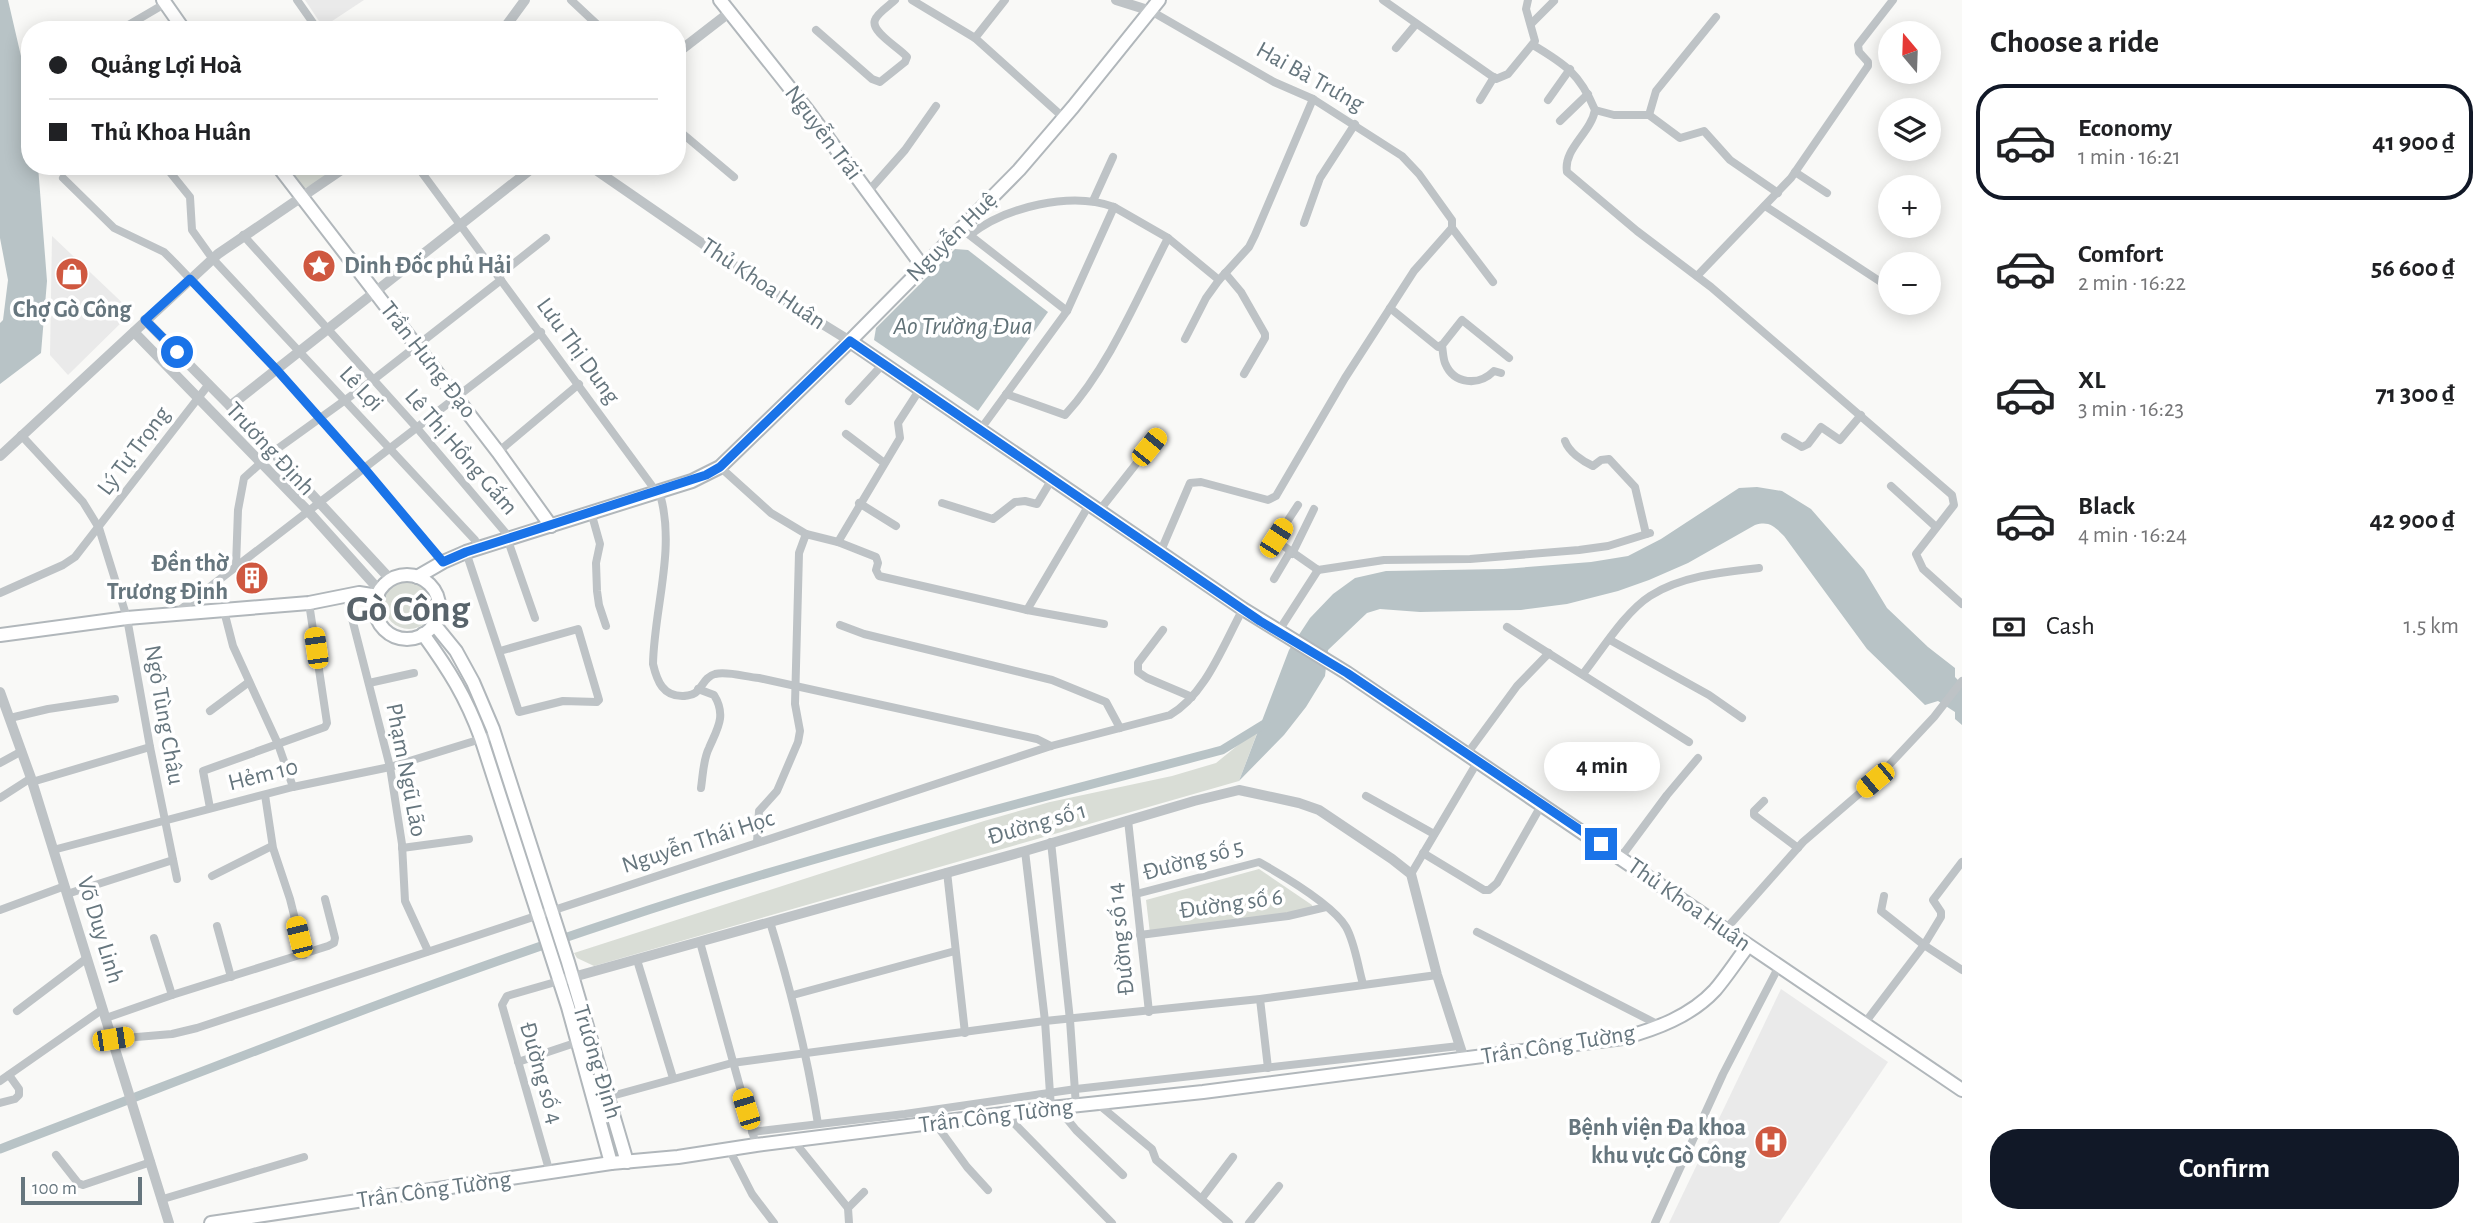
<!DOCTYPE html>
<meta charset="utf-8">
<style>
:root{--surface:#fff;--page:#f2f2f2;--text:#202124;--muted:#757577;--line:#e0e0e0;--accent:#111827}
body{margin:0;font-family:"Alegreya Sans",sans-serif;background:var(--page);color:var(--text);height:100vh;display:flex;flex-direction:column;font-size:26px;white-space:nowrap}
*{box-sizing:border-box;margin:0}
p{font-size:23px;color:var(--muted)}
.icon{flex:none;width:38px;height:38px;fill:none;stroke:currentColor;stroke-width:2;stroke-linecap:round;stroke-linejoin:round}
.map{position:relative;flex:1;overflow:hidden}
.drawer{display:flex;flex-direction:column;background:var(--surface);width:525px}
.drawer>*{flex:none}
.banner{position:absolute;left:21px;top:21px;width:665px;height:154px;border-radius:28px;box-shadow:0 4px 18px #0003;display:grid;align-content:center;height:154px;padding:0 28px;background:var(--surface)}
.needle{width:46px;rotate:341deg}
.controls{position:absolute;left:1878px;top:21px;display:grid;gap:14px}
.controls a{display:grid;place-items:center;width:63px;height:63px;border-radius:50%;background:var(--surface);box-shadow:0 4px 18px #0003;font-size:35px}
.scale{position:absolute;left:21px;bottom:18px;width:121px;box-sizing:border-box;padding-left:7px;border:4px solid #66767e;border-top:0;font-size:19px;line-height:24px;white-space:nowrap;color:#66767e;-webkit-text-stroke:5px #fff;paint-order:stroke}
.end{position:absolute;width:32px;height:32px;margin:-16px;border:9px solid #1a73e8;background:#fff;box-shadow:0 0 0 4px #fff}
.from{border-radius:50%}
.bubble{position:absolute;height:49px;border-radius:24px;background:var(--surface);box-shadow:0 4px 18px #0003;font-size:23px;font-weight:700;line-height:49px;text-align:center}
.car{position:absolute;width:21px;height:42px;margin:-21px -10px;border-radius:9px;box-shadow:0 0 5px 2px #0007;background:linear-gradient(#f5c518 24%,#345 0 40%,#f5c518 0 76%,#345 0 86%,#f5c518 0)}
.banner b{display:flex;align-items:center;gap:24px;height:66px;font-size:26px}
.banner b+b{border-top:2px solid var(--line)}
.banner i{width:18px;height:18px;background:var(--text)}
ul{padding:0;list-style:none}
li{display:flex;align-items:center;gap:21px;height:116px;margin:0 14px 10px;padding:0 14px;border:4px solid transparent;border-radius:28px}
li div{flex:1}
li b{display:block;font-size:26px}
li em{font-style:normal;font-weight:700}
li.on{border-color:var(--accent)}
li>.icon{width:63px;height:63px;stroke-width:1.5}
h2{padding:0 28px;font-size:32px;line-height:84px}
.pay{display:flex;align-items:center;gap:18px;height:77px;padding:0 28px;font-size:26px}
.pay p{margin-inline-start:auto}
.primary-button{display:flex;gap:14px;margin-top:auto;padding:14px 28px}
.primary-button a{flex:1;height:80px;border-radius:28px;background:var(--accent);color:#fff;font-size:28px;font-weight:700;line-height:80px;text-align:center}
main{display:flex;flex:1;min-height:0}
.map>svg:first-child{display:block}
.built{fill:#eaeaea}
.green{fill:#d9ddd6}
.water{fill:#b8c3c6}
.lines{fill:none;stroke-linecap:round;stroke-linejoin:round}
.canal{stroke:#b8c3c6;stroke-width:9}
.secondary-casing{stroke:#b1b7bb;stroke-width:16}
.minor{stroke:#bec3c6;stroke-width:8}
.tertiary{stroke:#bec3c6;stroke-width:10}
.secondary{stroke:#fff;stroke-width:12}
.route{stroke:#1a73e8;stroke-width:9}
.labels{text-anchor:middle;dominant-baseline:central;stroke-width:7;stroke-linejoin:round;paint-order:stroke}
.street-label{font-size:24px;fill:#66767e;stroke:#fff}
.poi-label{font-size:24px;font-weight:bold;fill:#66767e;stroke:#fff;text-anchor:end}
.water-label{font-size:26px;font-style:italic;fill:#627378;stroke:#fff}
.town-label{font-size:38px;font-weight:bold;fill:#58636a;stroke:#fff}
</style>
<main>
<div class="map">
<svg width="1962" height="1223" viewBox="0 0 1962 1223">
<rect width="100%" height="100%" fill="#f9f9f7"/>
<g class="built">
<polygon points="305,0 364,0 323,27"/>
<polygon points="52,236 132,312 68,375 50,355"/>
<polygon points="1781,989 1888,1062 1779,1223 1669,1223"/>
</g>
<g class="green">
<polygon points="283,166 347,166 300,191"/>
<circle cx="409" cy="604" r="25"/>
<polygon points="1259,728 1239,781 594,966 577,958 574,953 984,821 1050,802 1172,776 1216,763"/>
<polygon points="1259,869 1312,905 1314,911 1150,933 1146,900"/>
</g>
<g class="water">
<polygon points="0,0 8,0 30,95 30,166 38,166 47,281 41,353 0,384 0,323 3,320 8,280 0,238"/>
<polygon points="955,249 968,250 1048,312 978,411 874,340 876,328"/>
<path d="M 1757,487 L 1782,491 L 1811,509 L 1864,570 L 1887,608 L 1928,647 L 1955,668 L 1955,677 L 1962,684 L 1962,725 L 1955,719 L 1955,712 L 1938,701 L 1925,705 L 1867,649 L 1784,536 C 1774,526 1769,521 1755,525 L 1688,563 L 1649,580 L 1618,591 L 1567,604 L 1521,610 L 1420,612 L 1380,609 L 1367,613 L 1328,650 L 1325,676 L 1306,707 L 1284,735 L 1239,781 L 1289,650 L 1310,618 L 1333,594 L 1355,578 L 1386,571 L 1503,569 L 1591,562 L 1628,556 L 1661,539 L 1739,488 Z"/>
</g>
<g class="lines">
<path class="canal" d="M 0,1149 C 203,1072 406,990 612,922 C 812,855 1018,804 1222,750 L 1266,723"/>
<defs>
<g id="secondary">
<polyline points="163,0 184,30"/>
<polyline points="720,0 808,111 923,267"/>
<polyline points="278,166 498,452 551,526"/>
<polyline points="850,341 1243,609 1347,673 1962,1090"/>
<circle cx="407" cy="607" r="32"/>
<polyline points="417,577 443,562 466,552 692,481 720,467 850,341 1019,170 1073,107 1159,0"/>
<polyline points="434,624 456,651 473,682 493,729 568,962 627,1162"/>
<path d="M 423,634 C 449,670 466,697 481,738 L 568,1007 L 611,1163"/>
<polyline points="0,635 127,618 309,603 359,593 378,596"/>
<path d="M 211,1223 L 611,1163 L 678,1157 L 756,1145 L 1051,1108 L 1203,1092 L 1623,1038 C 1656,1029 1691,1016 1715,990 C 1727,976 1737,960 1748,946"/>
</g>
</defs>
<use href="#secondary" class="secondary-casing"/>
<g class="minor">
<polyline points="297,0 318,30"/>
<polyline points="571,0 603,30"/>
<polyline points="912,0 975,38 1064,118"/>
<polyline points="1383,0 1496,79 1508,74 1535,41 1526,9 1528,0"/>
<polyline points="1151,11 1274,82 1313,99 1402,156 1419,174 1452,220 1452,228 1493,282"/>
<polyline points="1531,24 1554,1"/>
<polyline points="120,30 166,3"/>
<path d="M 816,30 L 872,79 L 880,82 L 905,62 L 907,57 C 900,48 870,32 875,20 C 877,13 890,5 895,0"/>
<polyline points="975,38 1005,0"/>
<path d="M 1533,45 C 1565,64 1580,74 1595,110 C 1591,133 1563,149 1567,172 L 1637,231 L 1711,287 L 1952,495 L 1954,505 L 1916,554 L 1923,569 L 1962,604"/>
<polyline points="1396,48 1416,24"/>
<polyline points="1480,100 1494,77"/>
<polyline points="1548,100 1570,69"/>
<polyline points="1595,110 1614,115 1649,115 1680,138 1704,131 1730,160 1778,193"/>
<polyline points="1649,115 1656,91 1716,17"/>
<polyline points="1560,121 1588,94"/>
<polyline points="677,129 734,177"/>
<polyline points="165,166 190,197 192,230 212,258 475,540 480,548"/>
<path d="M 417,166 L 661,498 C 675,551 654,610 653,664 C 657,681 663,697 684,696 C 688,695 691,696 695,693 C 703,687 704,677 715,674 C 728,671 746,677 759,678 L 1037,739 L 1051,746"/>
<polyline points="1795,172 1827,193"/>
<polyline points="63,178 114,228 164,252 175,263 276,369 364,468 443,562"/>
<polyline points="867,193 905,150 936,106"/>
<polyline points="1093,201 1113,157"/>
<polyline points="1765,206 1890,288"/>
<polyline points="1114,207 1168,238 1219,280 1206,298 1185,339"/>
<polyline points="1304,223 1320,178 1355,124"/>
<polyline points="967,233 1067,311"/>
<polyline points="243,235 417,428 505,532 535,618"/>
<path d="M 970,235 C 1005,207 1071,191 1114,207 L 1067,311 L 980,430"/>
<polyline points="1225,273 1241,292 1265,334 1265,338 1244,374"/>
<polyline points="498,276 546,238"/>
<polyline points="1697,276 1791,178 1868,66 1868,62 1859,52 1858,45 1893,0"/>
<polyline points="1219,280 1249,247 1255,235 1313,99"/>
<polyline points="1916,303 1920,305"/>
<polyline points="1390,308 1438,347 1443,344 1462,320 1509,358"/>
<path d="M 1442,346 C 1443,351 1443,358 1445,363 C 1454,385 1479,386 1494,371 L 1501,373"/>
<path d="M 1006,394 L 1065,415 C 1109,367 1138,296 1168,238"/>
<polyline points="849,401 883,364"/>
<polyline points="846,434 883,462"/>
<polyline points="21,435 83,502 99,528 127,618 150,747 177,879"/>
<polyline points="1785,437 1802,447 1808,444 1821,427 1840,440 1861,415"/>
<path d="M 1565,441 C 1569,452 1582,461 1593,466 L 1601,460 L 1609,459 L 1635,487 L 1646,534"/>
<polyline points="498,452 579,384"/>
<polyline points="720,467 771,513 806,534"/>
<polyline points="1891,486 1936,527"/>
<polyline points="859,503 896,526"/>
<polyline points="942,503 993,519 1015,502 1025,501 1037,504 1052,479"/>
<polyline points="1298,505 1275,540 1318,570 1384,560 1470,559 1579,550 1608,546 1650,533"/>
<polyline points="1099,511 1158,436"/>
<polyline points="591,512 600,544 596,563 597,591 599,605 606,626"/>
<polyline points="838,542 900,438 898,423 920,389"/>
<polyline points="466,552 519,712 563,701 597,702 599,700 578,629 500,651"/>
<polyline points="1160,553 1190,483 1201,482 1268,500 1276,496 1345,378 1414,271 1452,228"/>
<polyline points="1292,554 1314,509"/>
<polyline points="236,566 238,510 244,478 273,452 373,380 501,280"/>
<polyline points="1274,579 1290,552"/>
<polyline points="0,593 63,565 75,557 209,384"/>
<polyline points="346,595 390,767 402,844 405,901 428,951"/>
<polyline points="1027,610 1089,505"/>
<polyline points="224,611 233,646 278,744 293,787"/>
<polyline points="176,613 541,332"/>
<polyline points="840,625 864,634 1052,680 1106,702 1120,728"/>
<polyline points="1507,627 1689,742"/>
<polyline points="1163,630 1138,663 1138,672 1147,678 1192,697"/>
<polyline points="1278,632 1318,570"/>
<polyline points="1610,640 1709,695 1742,718"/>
<path d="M 1583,674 C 1602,650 1625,612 1650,596 C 1681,576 1723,572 1759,568"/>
<polyline points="369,683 414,673"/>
<path d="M 698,689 L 714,695 C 727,716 717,729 709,748 C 703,760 703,775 701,788"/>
<polyline points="210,711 249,682"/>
<polyline points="10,718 48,709 115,699"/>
<polyline points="1467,754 1517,686 1549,653"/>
<polyline points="0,763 22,751"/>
<polyline points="32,782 150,747"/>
<polyline points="265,795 273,848 290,899 304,955"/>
<polyline points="1366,796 1434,834"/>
<polyline points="0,798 31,778"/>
<polyline points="1764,801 1754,811 1754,815 1798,848"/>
<polyline points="210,808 203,771 325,727 327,723 309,603"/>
<polyline points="1128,820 1149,1012"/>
<polyline points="757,842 759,811 777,791 798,742 800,731 795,704 799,553 806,534 838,542 876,557 878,563 876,570 879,576 1027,610 1104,624"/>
<polyline points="1051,842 1070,1020 1076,1106"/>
<polyline points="402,848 469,839"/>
<polyline points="53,850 293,787 390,767 494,735"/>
<polyline points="1025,851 1045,1021 1051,1108"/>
<polyline points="1423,853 1484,890 1489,890 1497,883 1542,804"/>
<polyline points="1621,857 1667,795 1698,758"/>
<polyline points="947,872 965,1033"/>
<polyline points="1411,874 1478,761"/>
<polyline points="212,876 272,846"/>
<polyline points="67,894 173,860"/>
<path d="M 1136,894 L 1259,862 C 1282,875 1333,905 1346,927 C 1355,943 1358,967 1363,984"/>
<polyline points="1884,896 1881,911 1924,945 1962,970"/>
<polyline points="0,910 65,886"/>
<path d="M 770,922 C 791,990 807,1053 818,1124"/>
<polyline points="217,926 231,977"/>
<polyline points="1725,930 1803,842 1875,780 1934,717 1962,681"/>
<polyline points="1477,932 1661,1026"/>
<polyline points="1140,935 1288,916 1326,907"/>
<polyline points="154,938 172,995"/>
<polyline points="700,942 756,1145"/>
<polyline points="637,960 673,1078"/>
<polyline points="793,995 955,951"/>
<polyline points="1260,999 1268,1068"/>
<polyline points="17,1011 87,958"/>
<polyline points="106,1018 172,995 328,946 334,943 335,938 325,899"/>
<polyline points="1864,1024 1924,945 1941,917 1941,912 1933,900 1962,862"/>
<path d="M 113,1039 L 172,1034 L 197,1028 L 1051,746 L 1170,715 C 1206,694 1223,645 1243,609"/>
<polyline points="518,1062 578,1042"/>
<polyline points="0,1081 103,1009"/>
<polyline points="608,1097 732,1063 1045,1021 1260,999 1437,975"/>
<polyline points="0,1103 15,1099 19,1095 19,1089 9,1075"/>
<polyline points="1098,1104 1152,1149 1156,1160 1229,1223"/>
<polyline points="1058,1108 1076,1130 1123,1175"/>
<polyline points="1005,1114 1112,1223"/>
<polyline points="935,1123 967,1167 988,1190"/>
<polyline points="752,1132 905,1114 1076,1089 1459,1046"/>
<polyline points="793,1140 848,1208"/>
<polyline points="729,1149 752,1194 774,1223"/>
<polyline points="56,1155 78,1183 83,1185 151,1162"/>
<polyline points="550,1173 502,1005 507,996 559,981"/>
<polyline points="1202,1198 1233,1157"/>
<polyline points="163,1199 304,1157"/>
<polyline points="849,1223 848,1208 864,1192"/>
<polyline points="1249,1223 1279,1186"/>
<polyline points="1655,1223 1723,1074 1779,966"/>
</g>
<g class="tertiary">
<polyline points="1116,0 1151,11"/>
<polyline points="503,30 525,0"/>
<polyline points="677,53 730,12"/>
<polyline points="590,166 790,304 850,341"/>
<polyline points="145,320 230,406 391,580"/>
<polyline points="134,332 308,511 380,591"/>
<polyline points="230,406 535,166"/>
<polyline points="0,456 218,254 347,166"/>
<polyline points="0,692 31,778 169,1223"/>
<polyline points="559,981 1025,851 1194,801 1239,790 1299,803 1319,810 1392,859 1411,874 1437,975 1464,1059"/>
</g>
<use href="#secondary" class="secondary"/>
</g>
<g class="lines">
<polyline class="route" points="177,352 145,320 190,279 276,369 364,468 443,562 466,552 706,475 720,467 850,341 1260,621 1347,673 1601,844"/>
</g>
<defs>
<symbol id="sight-disc" viewBox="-11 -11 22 22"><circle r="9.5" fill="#cf5840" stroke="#fff"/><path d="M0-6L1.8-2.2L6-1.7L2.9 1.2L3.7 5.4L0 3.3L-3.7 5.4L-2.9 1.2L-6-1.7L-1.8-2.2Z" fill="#fff"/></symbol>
<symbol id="shop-disc" viewBox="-11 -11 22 22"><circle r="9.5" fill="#cf5840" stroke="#fff"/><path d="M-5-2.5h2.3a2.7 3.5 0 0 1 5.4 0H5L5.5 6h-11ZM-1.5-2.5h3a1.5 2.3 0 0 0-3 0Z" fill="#fff"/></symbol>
<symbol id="building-disc" viewBox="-11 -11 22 22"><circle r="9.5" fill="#cf5840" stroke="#fff"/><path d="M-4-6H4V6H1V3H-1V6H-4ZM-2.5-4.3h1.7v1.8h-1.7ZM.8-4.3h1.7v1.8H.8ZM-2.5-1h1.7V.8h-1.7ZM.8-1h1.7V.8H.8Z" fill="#fff"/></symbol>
<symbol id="hospital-disc" viewBox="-11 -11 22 22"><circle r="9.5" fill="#cf5840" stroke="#fff"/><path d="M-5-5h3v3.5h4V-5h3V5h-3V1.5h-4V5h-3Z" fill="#fff"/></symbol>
</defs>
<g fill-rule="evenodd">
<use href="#sight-disc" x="300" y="247" width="38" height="38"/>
<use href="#shop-disc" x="53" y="255" width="38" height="38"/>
<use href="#building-disc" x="233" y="559" width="38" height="38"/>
<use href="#hospital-disc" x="1752" y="1123" width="38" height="38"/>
</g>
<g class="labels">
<g class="street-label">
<text transform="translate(1310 77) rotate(29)">Hai Bà Trưng</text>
<text transform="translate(823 133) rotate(53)">Nguyễn Trãi</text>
<text transform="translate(952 237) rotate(-45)">Nguyễn Huệ</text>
<text transform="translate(763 284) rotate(34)">Thủ Khoa Huân</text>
<text transform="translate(578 351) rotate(54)">Lưu Thị Dung</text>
<text transform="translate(428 360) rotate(52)">Trần Hưng Đạo</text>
<text transform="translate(361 389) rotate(47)">Lê Lợi</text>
<text transform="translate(270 449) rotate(47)">Trương Định</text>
<text transform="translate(134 451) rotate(-53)">Lý Tự Trọng</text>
<text transform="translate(461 452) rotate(49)">Lê Thị Hồng Gấm</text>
<text transform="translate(164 715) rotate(80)">Ngô Tùng Châu</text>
<text transform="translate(406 770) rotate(79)">Phạm Ngũ Lão</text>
<text transform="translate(263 775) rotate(-14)">Hẻm 10</text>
<text transform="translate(1037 824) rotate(-16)">Đường số 1</text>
<text transform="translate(698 842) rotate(-18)">Nguyễn Thái Học</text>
<text transform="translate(1193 860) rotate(-15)">Đường số 5</text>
<text transform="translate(1231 904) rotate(-8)">Đường số 6</text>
<text transform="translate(1689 905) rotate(35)">Thủ Khoa Huân</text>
<text transform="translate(100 930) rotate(73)">Võ Duy Linh</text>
<text transform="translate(1121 939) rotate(-96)">Đường số 14</text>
<text transform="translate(1558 1045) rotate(-9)">Trần Công Tường</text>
<text transform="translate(597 1062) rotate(73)">Trương Định</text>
<text transform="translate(541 1073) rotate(74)">Đường số 4</text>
<text transform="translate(996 1116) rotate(-7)">Trần Công Tường</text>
<text transform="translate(434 1190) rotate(-8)">Trần Công Tường</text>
</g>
<g class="poi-label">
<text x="344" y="266" text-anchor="start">Dinh Đốc phủ Hải</text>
<text x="72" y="310" text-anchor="middle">Chợ Gò Công</text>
<text x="228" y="564">Đền thờ<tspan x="228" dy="28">Trương Định</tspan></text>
<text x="1746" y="1128">Bệnh viện Đa khoa<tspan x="1746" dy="28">khu vực Gò Công</tspan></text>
</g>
<g class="water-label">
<text x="963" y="326">Ao Trường Đua</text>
</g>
<g class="town-label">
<text x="408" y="610">Gò Công</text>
</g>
</g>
</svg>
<div class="controls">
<a><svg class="needle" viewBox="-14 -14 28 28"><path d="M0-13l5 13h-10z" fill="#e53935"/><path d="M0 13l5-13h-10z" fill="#757577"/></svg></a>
<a><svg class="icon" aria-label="layers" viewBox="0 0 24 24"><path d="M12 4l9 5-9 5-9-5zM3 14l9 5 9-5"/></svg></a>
<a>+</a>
<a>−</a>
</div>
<div class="scale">100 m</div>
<i class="end from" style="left:177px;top:352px"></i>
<i class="end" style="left:1601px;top:844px"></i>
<div class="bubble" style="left:1544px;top:742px;width:116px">4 min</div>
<i class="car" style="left:1149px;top:447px;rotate:39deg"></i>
<i class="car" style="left:1276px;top:538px;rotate:33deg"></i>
<i class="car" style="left:316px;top:648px;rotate:352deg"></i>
<i class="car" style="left:1875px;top:780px;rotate:230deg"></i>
<i class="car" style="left:299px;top:937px;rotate:346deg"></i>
<i class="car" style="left:113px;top:1039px;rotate:81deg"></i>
<i class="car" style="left:746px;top:1109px;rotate:343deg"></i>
<div class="banner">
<b><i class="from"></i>Quảng Lợi Hoà</b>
<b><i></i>Thủ Khoa Huân</b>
</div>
</div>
<section class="drawer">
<h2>Choose a ride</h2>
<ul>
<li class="on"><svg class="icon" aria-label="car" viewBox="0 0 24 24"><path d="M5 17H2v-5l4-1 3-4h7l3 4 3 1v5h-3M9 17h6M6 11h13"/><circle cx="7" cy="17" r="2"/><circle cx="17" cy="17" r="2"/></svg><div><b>Economy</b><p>1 min · 16:21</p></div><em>41 900 ₫</em></li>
<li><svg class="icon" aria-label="car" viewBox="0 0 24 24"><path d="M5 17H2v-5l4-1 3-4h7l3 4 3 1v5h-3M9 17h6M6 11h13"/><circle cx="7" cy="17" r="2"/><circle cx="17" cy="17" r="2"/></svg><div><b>Comfort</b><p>2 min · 16:22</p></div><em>56 600 ₫</em></li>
<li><svg class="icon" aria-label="car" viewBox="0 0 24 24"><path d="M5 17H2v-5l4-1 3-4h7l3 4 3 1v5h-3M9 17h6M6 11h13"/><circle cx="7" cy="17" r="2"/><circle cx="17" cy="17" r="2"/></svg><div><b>XL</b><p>3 min · 16:23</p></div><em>71 300 ₫</em></li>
<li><svg class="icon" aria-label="car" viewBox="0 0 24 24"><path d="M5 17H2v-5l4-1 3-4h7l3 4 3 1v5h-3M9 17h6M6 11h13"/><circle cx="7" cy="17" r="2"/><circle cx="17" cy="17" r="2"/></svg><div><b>Black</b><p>4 min · 16:24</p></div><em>42 900 ₫</em></li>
</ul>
<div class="pay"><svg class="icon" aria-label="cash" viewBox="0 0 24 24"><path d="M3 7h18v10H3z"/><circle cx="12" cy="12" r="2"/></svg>Cash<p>1.5 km</p></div>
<div class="primary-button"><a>Confirm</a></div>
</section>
</main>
